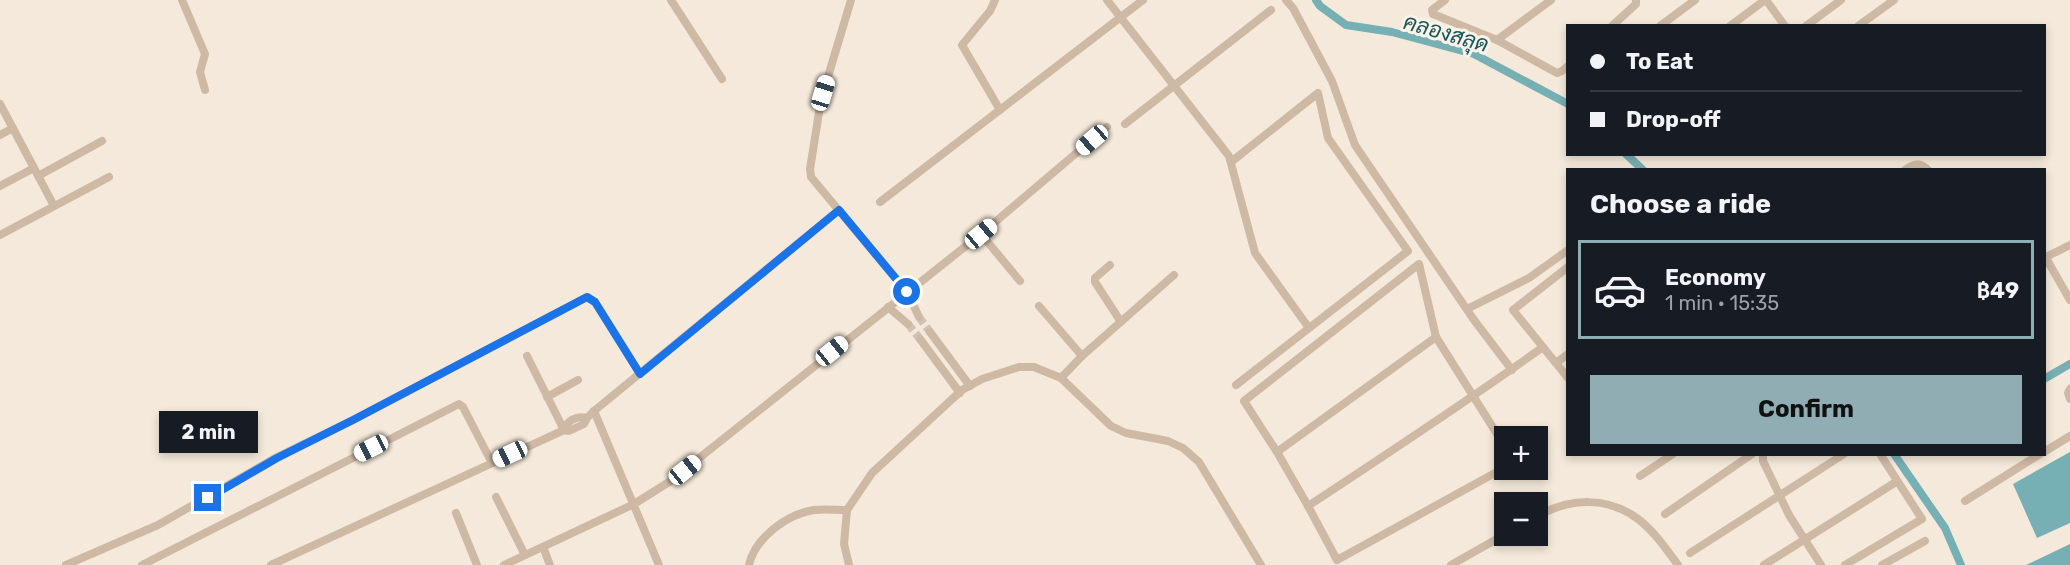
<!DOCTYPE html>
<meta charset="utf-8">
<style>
:root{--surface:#171b24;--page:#20242c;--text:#f1f3f6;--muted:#9ea1a6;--line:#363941;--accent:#8fadb2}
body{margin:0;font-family:Rubik,Sarabun,sans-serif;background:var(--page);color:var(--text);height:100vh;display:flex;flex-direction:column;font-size:22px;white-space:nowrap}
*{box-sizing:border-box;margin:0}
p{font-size:20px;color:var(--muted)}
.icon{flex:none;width:33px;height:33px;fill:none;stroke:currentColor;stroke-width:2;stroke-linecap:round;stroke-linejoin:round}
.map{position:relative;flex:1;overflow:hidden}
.drawer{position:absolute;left:1566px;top:168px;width:480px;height:288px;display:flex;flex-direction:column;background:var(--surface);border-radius:0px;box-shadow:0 3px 9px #0003}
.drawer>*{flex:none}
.guide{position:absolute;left:1566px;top:24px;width:480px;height:132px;border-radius:0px;box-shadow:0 3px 9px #0003;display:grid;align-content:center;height:132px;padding:0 24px;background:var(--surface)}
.controls{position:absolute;left:1494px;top:426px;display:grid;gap:12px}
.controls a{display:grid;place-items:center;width:54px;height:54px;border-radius:0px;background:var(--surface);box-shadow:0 3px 9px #0003;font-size:30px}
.end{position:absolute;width:27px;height:27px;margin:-14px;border:8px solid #1a73e8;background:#fff;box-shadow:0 0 0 3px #fff}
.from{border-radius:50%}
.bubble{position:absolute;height:42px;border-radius:0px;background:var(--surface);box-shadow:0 3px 9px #0003;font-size:20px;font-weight:700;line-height:42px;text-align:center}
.car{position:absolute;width:18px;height:36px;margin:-18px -9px;border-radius:8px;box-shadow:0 0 4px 2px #0007;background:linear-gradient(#fff 24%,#345 0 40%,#fff 0 76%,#345 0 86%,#fff 0)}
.guide b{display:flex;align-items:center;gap:21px;height:57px;font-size:22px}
.guide b+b{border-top:2px solid var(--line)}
.guide i{width:15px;height:15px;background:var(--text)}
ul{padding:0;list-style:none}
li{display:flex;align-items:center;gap:18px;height:99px;margin:0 12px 9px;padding:0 12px;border:3px solid var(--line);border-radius:0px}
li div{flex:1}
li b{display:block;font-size:22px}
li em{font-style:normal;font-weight:700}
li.active{border-color:var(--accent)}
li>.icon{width:54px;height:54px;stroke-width:1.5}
h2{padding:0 24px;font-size:27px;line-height:72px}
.action{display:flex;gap:12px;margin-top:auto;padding:12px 24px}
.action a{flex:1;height:69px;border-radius:0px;background:var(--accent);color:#111;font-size:24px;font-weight:700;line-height:69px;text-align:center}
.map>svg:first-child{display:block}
.water{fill:#76afb4}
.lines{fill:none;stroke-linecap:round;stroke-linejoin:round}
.canal{stroke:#76afb4;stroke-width:8}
.minor-tunnel{stroke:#cec3b6;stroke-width:8;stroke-dasharray:8 4;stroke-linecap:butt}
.minor{stroke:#ceb9a5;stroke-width:8}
.route{stroke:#1a73e8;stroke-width:8}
.labels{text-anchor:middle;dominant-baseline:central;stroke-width:6;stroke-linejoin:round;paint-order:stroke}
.water-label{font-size:22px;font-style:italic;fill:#18575e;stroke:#fbf3e7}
</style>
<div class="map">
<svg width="2070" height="565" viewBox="0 0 2070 565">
<rect width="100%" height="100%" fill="#f4e9da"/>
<g class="water">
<polygon points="2070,452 2070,523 2037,538 2013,484"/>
<polygon points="2070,544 2070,565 2026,565"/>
</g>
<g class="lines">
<g class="canal">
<polyline points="1316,0 1320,6 1346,25 1392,32 1474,54 1568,104"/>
<polyline points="1626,154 1643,170"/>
<polyline points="2044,379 2070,364"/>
<polyline points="1894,454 1945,528 1961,565"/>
</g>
<g class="minor-tunnel">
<polyline points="919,317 930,332"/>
<polyline points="908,324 920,339"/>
</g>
<g class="minor">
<polyline points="182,0 205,54 200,72 205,90"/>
<polyline points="671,0 722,79"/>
<polyline points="851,0 821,100 810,169 811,177 907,292 919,317"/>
<polyline points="995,0 990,11 962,45 1000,110"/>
<polyline points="1107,0 1229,156 1255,253 1309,328"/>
<polyline points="1286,0 1293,8 1332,81 1355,145 1474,320 1512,370"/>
<polyline points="1445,0 1432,10 1433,14 1497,40 1557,73 1562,71 1568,66"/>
<polyline points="1766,0 1785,26"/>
<polyline points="1612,26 1636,4 1636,0"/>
<polyline points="1660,26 1695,0"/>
<polyline points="1730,26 1765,0"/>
<polyline points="1806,26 1841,0"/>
<polyline points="1858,26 1894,0"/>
<polyline points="1497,40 1551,0"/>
<polyline points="0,104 34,168"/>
<polyline points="1125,124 1271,10"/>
<polyline points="0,135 13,128"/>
<polyline points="1231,162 1318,93 1328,138 1408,251 1236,385"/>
<path d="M 1905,170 C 1914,163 1920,162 1928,170"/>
<polyline points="38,176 102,141"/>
<polyline points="0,186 34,168 54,206"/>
<polyline points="880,202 1143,0"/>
<polyline points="981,234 1020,281"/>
<polyline points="0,235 109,177"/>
<polyline points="2044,258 2070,245"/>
<polyline points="2046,258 2070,300"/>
<polyline points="1110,265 1095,278 1095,282 1121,322"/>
<polyline points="1568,267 1513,310 1568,378"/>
<polyline points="1039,306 1082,356"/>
<polyline points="888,307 908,324"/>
<polyline points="1467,309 1529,278 1568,250"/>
<polyline points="930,332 970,386"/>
<polyline points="920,339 960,393"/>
<polyline points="527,356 564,430"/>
<polyline points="1556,363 1568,354"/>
<polyline points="1061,378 1082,356 1174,275"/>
<polyline points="2070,389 2068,393 2070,399"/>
<polyline points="547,397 578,380"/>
<polyline points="594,411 659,565"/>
<path d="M 564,430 C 567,421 576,415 587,418"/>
<path d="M 1504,445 L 1436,337 L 1419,264 L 1244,401 L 1277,452 L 1308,506 C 1387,454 1466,402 1543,347"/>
<polyline points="1277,452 1436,337"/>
<polyline points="2044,452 2070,436"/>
<polyline points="1763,454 1763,461 1789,515 1821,565"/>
<polyline points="1640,476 1673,454"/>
<polyline points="496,497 525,555"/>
<polyline points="1965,501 2040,454"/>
<polyline points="1308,506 1337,560 1504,468"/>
<polyline points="456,513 477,565"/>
<polyline points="1665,514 1752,454"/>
<path d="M 1538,516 C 1569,498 1608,496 1638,519 C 1654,531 1666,549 1678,565"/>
<polyline points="543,547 550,565"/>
<polyline points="1690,553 1844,454"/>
<polyline points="66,565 158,525 277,457 353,420 587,297 595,302 640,374"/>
<polyline points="142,565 459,404 463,407 492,463"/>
<polyline points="271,565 564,430 569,431 584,424 587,418 594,411 839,210"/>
<polyline points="504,565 634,504 669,482 981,234 1107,127"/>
<path d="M 749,565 C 755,538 787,514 814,510 C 824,509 836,510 847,510"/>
<polyline points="849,565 844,544 847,510 872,473 962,390 982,379 1019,367 1034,367 1061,378 1111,426 1126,433 1168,441 1183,448 1199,462 1261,565"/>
<polyline points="1451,565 1504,535"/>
<polyline points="1764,565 1896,482"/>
<polyline points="1845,565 1922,519 1880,454"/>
<polyline points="1882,565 1925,541"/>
</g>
</g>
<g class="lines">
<polyline class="route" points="208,498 277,458 353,420 587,297 595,302 640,374 839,210 907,292"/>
</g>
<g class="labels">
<g class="water-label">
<text transform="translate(1446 33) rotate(16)">คลองสลุด</text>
</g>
</g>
</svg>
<div class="controls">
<a>+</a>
<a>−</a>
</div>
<i class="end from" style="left:907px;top:292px"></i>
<i class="end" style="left:208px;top:498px"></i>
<div class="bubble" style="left:159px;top:411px;width:99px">2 min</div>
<i class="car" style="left:823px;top:93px;rotate:17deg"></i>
<i class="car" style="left:1092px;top:140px;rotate:229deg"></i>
<i class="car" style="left:981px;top:234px;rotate:50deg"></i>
<i class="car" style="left:832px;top:351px;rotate:51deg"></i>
<i class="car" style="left:371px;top:448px;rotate:243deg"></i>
<i class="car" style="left:510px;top:454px;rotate:245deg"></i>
<i class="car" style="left:685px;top:470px;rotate:51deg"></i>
<div class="guide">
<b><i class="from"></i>To Eat</b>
<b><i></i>Drop-off</b>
</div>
<section class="drawer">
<h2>Choose a ride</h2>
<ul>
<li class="active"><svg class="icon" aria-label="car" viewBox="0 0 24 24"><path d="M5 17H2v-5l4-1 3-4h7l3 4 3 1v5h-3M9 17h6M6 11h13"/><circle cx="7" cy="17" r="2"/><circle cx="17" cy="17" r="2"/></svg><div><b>Economy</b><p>1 min · 15:35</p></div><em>฿49</em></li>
</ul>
<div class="action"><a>Confirm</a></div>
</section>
</div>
